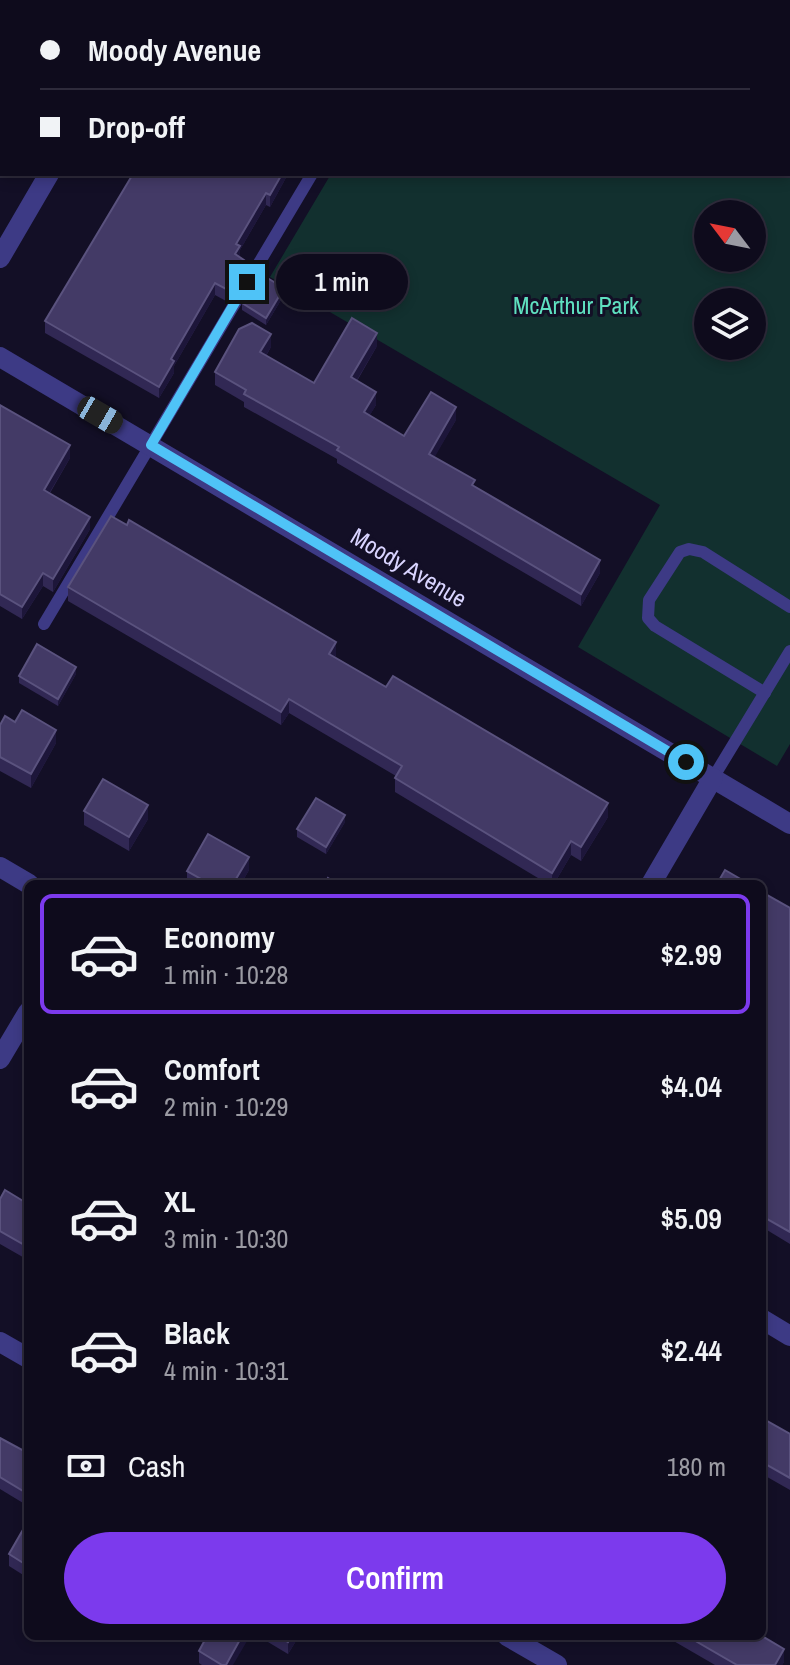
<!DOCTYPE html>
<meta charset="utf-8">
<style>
:root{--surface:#0e0b1c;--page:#171425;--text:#f1f3f6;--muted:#9b9ba3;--line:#2e2b3b;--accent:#7c3aed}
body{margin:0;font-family:"Archivo Narrow",sans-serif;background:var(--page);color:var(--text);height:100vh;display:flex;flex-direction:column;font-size:30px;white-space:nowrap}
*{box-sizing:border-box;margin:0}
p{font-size:26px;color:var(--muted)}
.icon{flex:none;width:44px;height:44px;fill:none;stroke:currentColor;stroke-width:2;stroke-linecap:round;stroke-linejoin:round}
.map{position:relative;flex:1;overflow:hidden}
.sheet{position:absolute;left:24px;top:880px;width:742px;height:760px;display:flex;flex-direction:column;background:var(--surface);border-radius:12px;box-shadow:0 4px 12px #0003,0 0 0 2px var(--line)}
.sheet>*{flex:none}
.hud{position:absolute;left:0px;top:0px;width:790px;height:176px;box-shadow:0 4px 12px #0003,0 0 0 2px var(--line);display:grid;align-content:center;height:176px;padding:0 40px;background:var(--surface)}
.needle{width:52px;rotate:302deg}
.tools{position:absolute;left:694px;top:200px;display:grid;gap:16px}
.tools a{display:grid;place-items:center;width:72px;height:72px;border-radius:50%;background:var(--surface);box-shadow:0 4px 12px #0003,0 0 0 2px var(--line);font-size:40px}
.end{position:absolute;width:36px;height:36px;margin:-18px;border:10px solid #4fc3f7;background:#111;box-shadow:0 0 0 4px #111}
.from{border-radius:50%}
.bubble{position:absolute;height:56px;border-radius:28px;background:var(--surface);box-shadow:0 4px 12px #0003,0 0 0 2px var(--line);font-size:26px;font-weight:600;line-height:56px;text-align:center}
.car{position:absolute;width:24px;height:48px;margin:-24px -12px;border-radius:10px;box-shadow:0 0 6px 2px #0007;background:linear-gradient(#222 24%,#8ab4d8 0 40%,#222 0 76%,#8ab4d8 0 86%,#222 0)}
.hud b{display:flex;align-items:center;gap:28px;height:76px;font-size:30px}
.hud b+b{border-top:2px solid var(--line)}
.hud i{width:20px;height:20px;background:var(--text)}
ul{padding:14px 0 0;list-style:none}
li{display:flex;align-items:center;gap:24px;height:120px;margin:0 16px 12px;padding:0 24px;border:4px solid transparent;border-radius:12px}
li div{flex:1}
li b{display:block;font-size:30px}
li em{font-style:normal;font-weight:600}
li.on{border-color:var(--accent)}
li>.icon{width:72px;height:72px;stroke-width:1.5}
.pay{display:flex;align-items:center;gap:20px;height:88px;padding:0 40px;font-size:30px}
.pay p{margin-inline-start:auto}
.cta{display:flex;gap:16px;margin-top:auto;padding:16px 40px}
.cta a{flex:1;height:92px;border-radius:48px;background:var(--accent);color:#fff;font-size:32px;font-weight:600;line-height:92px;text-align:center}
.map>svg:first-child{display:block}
.green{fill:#12302f;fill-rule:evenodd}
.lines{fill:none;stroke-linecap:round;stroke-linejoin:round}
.lane{stroke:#3d3a85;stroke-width:12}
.street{stroke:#3d3a85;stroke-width:20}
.wall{fill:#312854}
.shaded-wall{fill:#1d163a}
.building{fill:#433a66;stroke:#5a527e;stroke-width:2}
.route{stroke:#4fc3f7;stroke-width:10}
.labels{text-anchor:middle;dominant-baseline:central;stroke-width:6;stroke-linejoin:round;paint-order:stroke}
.park-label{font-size:24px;fill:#5fe0c0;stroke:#130f26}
.street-label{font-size:24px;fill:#d9d4ff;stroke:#130f26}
</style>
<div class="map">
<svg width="790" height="1665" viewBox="0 0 790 1665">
<rect width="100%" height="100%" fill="#130f26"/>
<path class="green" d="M 434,0 L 790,0 L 790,744 L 777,766 L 578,647 L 660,505 L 270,277 L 331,174 L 788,174 L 788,2 L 433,2 ZM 708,214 L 752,214 L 752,258 L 708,258 ZM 708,302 L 752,302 L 752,346 L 708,346 Z"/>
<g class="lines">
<g class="lane">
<polyline points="477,2 479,0"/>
<polyline points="44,624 312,174"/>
<polyline points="765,693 655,626 648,618 649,600 680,552 689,549 703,552 790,607"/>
<polyline points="713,778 790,651"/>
</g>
<g class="street">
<polyline points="258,0 261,2"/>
<polyline points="151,2 152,0"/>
<polyline points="0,28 2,29"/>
<polyline points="0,258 49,174"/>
<polyline points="0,357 790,824"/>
<polyline points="0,867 29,884"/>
<polyline points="651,884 713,778"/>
<polyline points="0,1059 28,1012"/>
<polyline points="762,1319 790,1336"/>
<polyline points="0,1342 28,1358"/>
<polyline points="507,1636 557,1665"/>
</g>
</g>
<g class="wall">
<polygon points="288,174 270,207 266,205 240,250 240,257 244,271 226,301 215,295 174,366 174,373 159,398 45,333 45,321"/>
<polygon points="284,295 266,325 242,310 242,303"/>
<polygon points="377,346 357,381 376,405 369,416 404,436 456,420 434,457 475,487 600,573 581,606 337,463 337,459 244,407 244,402 215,385 215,372 271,347 266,356 314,383"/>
<polygon points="0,405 70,458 50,493 90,529 53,592 43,586 22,619 0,606"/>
<polygon points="68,587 336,655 335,657 608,817 581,861 571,855 554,884 548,884 395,792 395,778 396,776 289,713 281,725 68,601"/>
<polygon points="76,674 58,706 19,683 19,676"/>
<polygon points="0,725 56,743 31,788 0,771"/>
<polygon points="84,811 148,819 129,851 84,825"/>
<polygon points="345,822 326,854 297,837 297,829"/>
<polygon points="249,870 241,884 187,884 187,871"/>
<polygon points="762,892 790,908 790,1244 762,1227"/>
<polygon points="0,1199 28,1204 28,1260 0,1244"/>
<polygon points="762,1418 790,1434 790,1490 762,1474"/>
<polygon points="0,1438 28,1453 28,1506 0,1489"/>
<polygon points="28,1521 28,1578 9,1566 9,1554"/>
<polygon points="142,1636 153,1636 150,1641"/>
<polygon points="258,1636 299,1636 288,1654"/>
<polygon points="665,1636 762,1636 784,1662 782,1665 715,1665"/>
<polygon points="199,1651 233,1665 202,1665 199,1663"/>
</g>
<g class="shaded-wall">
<polygon points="282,174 288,174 270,207 270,195"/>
<polygon points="266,193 266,205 240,250 240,258 235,266 236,244"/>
<polygon points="244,260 244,271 226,301 226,289"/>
<polygon points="215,283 215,295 174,366 174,373 159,398 159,387 171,359"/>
<polygon points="284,288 284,295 266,325 266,318"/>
<polygon points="377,333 377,346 351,390 351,377"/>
<polygon points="271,334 271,347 260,365 260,352"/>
<polygon points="376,392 376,405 364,425 364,412"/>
<polygon points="456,407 456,420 429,467 429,454"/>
<polygon points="70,445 70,458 44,502 44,490"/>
<polygon points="90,517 90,529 53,592 53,579"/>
<polygon points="600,560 600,573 581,606 581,594"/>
<polygon points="43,573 43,586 22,619 22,607"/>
<polygon points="336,642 336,655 329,668 329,654"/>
<polygon points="76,667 76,674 58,706 58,699"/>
<polygon points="289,699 289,713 281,725 281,712"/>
<polygon points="56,730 56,743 31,788 31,774"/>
<polygon points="608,803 608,817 581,861 581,847"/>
<polygon points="148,805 148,819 129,851 129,837"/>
<polygon points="345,815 345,822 326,854 326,847"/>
<polygon points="571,841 571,855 554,884 552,884 552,873"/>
<polygon points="249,857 249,870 241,884 233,884"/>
<polygon points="242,1636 250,1636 233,1665 226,1665"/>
<polygon points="292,1636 299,1636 288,1654 288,1642"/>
<polygon points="784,1649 784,1662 782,1665 775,1665"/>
</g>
<g class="building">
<polygon points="133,174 282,174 270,195 266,193 236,244 240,246 235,254 244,260 226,289 215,283 171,359 174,361 159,387 45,321"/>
<polygon points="259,273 284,288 266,318 242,303"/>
<polygon points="352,318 377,333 351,377 376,392 364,412 404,436 431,392 456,407 429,454 475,480 472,485 600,560 581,594 337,450 339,447 244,394 246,390 215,372 239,329 252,323 271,334 260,352 314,383"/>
<polygon points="0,405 70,445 44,490 90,517 53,579 43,573 22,607 0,594"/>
<polygon points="111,516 127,525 129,520 336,642 329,654 386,687 393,676 608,803 581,847 571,841 552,873 395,778 402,766 289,699 281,712 68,587"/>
<polygon points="37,644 76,667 58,699 19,676"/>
<polygon points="22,710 56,730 31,774 0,757 0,725 5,716 15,722"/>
<polygon points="103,779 148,805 129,837 84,811"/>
<polygon points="316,798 345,815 326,847 297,829"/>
<polygon points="208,834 249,857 233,884 210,884 187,871"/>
<polygon points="725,870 749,884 717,884"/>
<polygon points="328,878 338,884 325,884"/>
<polygon points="762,892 790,908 790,1232 762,1216"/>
<polygon points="5,1190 28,1204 28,1247 0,1231 0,1199"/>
<polygon points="762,1418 790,1434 790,1478 762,1462"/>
<polygon points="0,1438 28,1453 28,1494 0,1477"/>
<polygon points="28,1521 28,1566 9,1554"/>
<polygon points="207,1636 242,1636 226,1665 222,1665 199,1651"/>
<polygon points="279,1636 292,1636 288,1642"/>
<polygon points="687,1636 762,1636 784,1649 775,1665 737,1665"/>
</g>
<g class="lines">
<polyline class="route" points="247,282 151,445 686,762"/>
</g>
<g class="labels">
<g class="park-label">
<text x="576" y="305">McArthur Park</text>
</g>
<g class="street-label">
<text transform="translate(409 567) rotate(31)">Moody Avenue</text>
</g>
</g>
</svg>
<div class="tools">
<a><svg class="needle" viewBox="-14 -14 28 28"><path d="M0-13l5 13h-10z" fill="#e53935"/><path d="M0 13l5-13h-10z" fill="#9b9ba3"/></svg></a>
<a><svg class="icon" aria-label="layers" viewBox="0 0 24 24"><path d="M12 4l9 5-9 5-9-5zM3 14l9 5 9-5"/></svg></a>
</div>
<i class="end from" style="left:686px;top:762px"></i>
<i class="end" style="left:247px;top:282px"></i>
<div class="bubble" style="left:276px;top:254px;width:132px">1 min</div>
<i class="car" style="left:100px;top:415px;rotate:120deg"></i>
<div class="hud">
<b><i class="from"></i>Moody Avenue</b>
<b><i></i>Drop-off</b>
</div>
<section class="sheet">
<ul>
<li class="on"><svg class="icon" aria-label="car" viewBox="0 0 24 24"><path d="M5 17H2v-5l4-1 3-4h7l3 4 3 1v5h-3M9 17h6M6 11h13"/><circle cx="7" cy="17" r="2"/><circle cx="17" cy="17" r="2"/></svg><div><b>Economy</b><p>1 min · 10:28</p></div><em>$2.99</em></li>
<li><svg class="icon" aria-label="car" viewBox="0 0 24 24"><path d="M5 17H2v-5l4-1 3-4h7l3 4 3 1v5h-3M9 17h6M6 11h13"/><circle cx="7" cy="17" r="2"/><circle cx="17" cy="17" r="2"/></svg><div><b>Comfort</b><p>2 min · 10:29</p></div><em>$4.04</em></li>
<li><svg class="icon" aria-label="car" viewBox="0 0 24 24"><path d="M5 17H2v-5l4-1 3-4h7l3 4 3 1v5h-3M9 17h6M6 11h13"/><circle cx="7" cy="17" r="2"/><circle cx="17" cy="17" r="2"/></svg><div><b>XL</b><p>3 min · 10:30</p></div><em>$5.09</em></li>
<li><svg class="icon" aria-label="car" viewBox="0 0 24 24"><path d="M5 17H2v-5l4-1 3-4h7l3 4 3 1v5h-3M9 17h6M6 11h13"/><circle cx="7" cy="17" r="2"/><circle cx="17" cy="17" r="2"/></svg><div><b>Black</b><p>4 min · 10:31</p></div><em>$2.44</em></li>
</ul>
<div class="pay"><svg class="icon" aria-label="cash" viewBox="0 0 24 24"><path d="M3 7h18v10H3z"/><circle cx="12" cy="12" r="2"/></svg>Cash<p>180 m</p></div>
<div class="cta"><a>Confirm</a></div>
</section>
</div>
